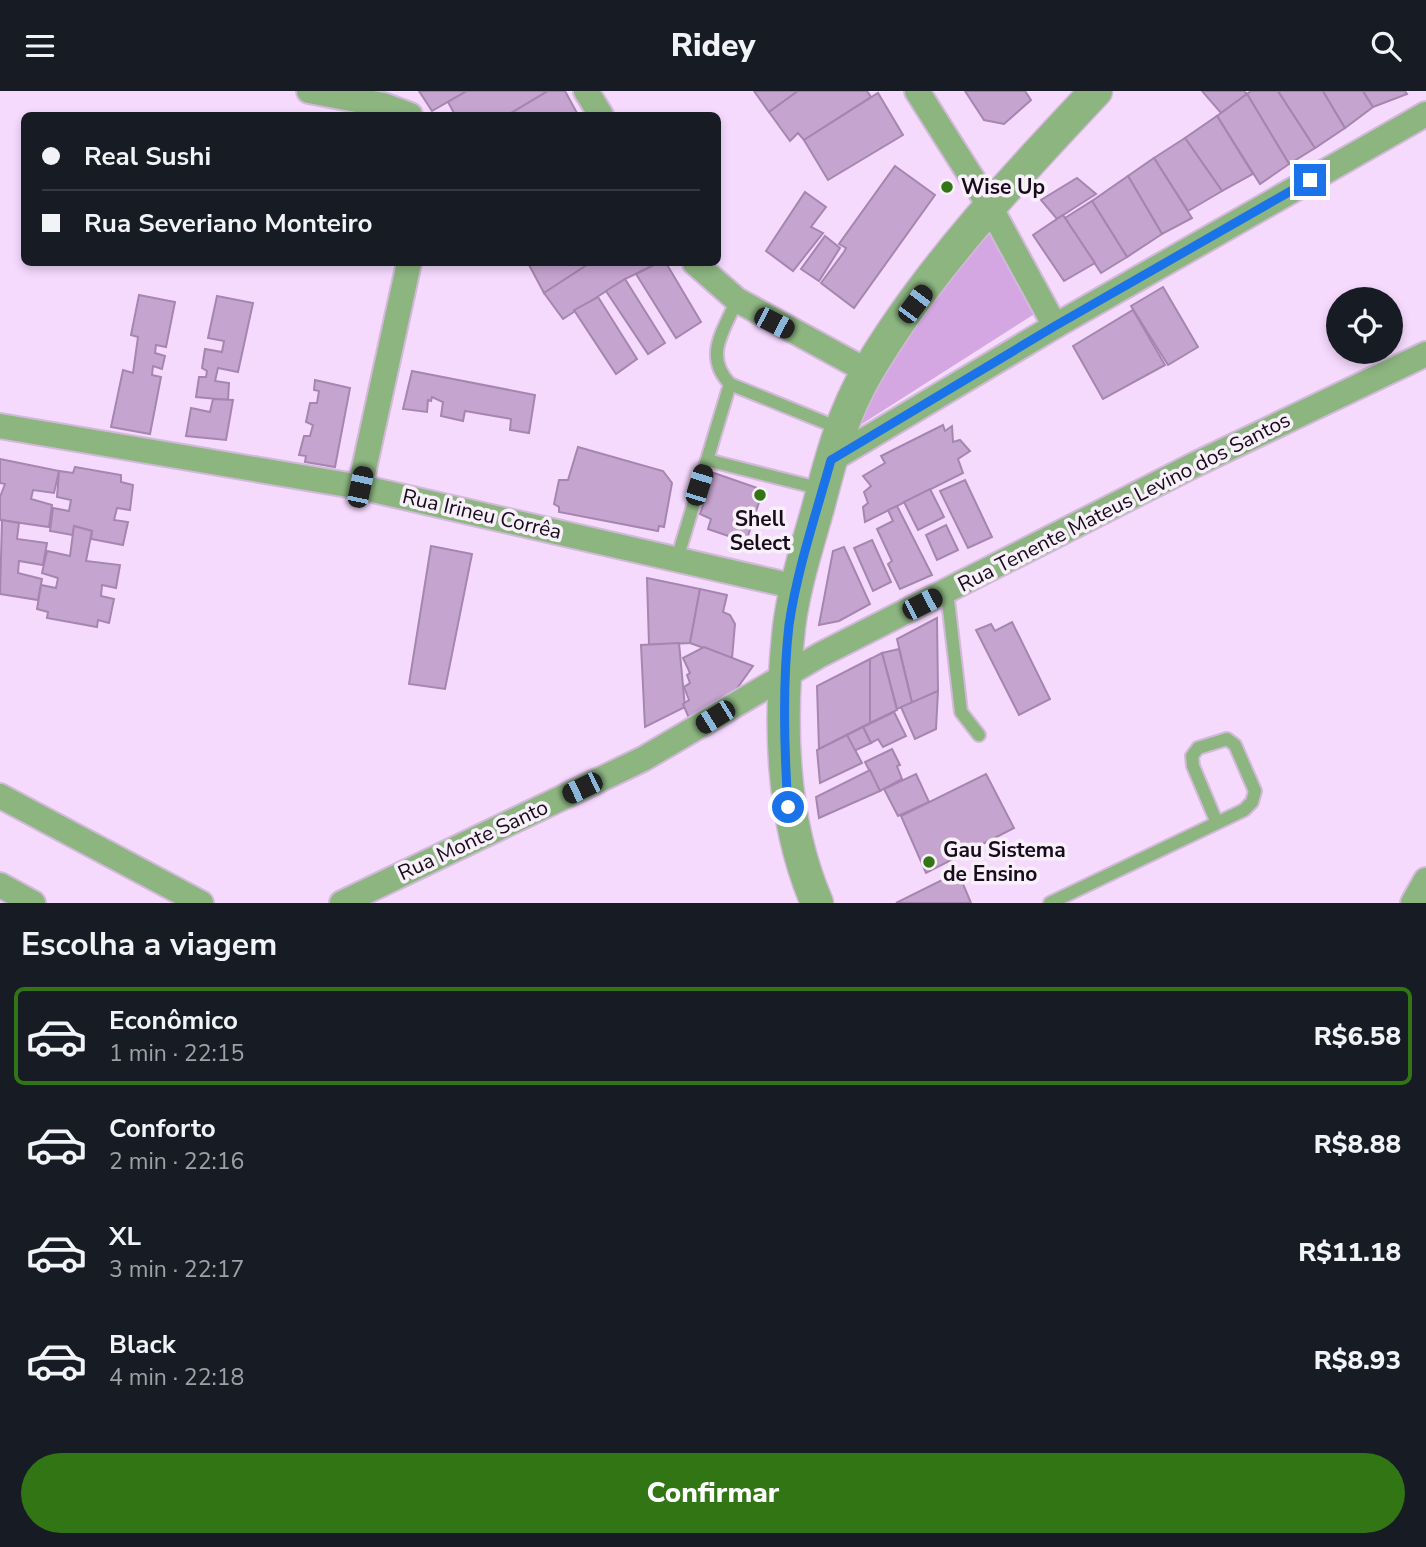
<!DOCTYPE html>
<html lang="pt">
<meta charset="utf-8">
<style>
:root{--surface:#171b24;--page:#242831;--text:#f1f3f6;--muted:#9ea1a6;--line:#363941;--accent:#317515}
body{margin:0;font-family:"Nunito Sans",sans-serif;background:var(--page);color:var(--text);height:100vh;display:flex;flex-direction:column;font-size:26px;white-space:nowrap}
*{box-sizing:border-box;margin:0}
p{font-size:23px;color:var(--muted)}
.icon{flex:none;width:38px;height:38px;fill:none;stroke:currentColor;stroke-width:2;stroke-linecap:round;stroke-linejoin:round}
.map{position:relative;height:812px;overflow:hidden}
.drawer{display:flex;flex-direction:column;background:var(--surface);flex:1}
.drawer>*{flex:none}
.guide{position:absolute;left:21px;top:21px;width:700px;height:154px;border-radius:10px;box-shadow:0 4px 10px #0003;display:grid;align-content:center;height:154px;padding:0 21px;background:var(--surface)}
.tools{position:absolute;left:1326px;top:196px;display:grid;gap:14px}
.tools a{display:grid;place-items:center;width:77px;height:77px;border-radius:50%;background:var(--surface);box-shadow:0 4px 10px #0003;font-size:35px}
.end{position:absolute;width:32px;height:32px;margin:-16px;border:9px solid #1a73e8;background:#fff;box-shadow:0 0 0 4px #fff}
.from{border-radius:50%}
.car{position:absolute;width:21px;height:42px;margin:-21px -10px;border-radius:9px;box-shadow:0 0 5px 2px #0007;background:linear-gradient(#222 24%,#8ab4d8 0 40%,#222 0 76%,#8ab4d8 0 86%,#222 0)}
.guide b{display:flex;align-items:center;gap:24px;height:66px;font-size:26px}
.guide b+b{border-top:2px solid var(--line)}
.guide i{width:18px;height:18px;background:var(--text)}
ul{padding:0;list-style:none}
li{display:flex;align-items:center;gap:21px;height:98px;margin:0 14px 10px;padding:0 7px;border:4px solid transparent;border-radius:10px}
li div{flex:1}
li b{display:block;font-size:26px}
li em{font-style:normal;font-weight:800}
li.on{border-color:var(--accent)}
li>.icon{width:63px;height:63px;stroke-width:1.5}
h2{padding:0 21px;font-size:32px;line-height:84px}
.cta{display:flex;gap:14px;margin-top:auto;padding:14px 21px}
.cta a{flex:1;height:80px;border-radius:42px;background:var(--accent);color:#fff;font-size:28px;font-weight:800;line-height:80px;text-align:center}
header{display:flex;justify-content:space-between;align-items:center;height:91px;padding:0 21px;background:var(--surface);font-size:32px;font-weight:800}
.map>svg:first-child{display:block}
.green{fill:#d5a7e2}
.building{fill:#c6a4d0;stroke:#a685af;stroke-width:2}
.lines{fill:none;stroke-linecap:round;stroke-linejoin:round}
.service-casing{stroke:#d2b9da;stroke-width:16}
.minor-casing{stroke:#d2b9da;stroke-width:28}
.tertiary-casing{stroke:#d2b9da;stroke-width:35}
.service{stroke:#8cb580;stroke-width:12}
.minor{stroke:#8cb580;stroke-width:24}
.tertiary{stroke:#8cb580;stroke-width:32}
.route{stroke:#1a73e8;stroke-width:9}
.poi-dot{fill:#317515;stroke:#f7f0f9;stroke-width:2.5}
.labels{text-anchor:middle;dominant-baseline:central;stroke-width:7;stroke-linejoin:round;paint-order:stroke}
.poi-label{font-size:21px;font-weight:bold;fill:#180c1c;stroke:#f7f0f9;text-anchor:start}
.street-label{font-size:21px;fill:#180c1c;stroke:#f7f0f9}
</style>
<header><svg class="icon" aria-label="menu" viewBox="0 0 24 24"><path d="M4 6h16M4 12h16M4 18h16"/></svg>Ridey<svg class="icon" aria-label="search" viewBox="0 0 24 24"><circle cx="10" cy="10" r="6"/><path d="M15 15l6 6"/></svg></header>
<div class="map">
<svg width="1426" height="812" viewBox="0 0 1426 812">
<rect width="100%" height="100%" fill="#f6dafe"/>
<polygon class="green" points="986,128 1036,222 854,338 879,274"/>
<g class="building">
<polygon points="419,0 467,0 432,20"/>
<polygon points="467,0 548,0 508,24 455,24 448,11"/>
<polygon points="548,0 565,0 577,22 572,24 508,24"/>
<polygon points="754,0 798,0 769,21"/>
<polygon points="798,0 867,0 871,6 804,49 798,42 790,50 769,21"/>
<polygon points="965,0 1025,0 1031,9 1004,33 984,29"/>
<polygon points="1202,0 1244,0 1247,3 1221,22"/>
<polygon points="1251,0 1278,0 1315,57 1289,73 1247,3"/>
<polygon points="1278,0 1323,0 1345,37 1315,57"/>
<polygon points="1323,0 1363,0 1373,16 1345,37"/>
<polygon points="1363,0 1405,0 1407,3 1373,16"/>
<polygon points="878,2 903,44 828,89 804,49"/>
<polygon points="1247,3 1289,73 1260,93 1217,25"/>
<polygon points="1217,25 1253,83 1222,100 1185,47"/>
<polygon points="1185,47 1222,100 1188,120 1154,67"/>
<polygon points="1154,67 1192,127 1162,143 1128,85"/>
<polygon points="895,75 935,104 854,217 821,192 844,161 846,157 839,153"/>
<polygon points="1128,85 1162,143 1127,166 1092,110"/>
<polygon points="1077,87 1096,103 1057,128 1041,109"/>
<polygon points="805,101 826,116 811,136 823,142 793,180 766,160"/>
<polygon points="1092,110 1127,166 1101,182 1065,127"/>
<polygon points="1063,124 1095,172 1064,190 1033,144"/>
<polygon points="825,145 840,157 819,190 801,178"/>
<polygon points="528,172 590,172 544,202"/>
<polygon points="590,172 658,172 625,188 563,228 544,202"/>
<polygon points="658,172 666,172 701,231 676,247 636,183"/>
<polygon points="625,188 665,252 648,263 606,200"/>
<polygon points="1163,196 1198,256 1168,274 1131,215"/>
<polygon points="139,204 175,211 166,256 156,254 155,262 165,265 162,278 153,275 152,284 161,286 150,343 111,336 123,279 133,282 138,246 131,244"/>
<polygon points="217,205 253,212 238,281 218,277 215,290 229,292 228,309 196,306 199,286 206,286 207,280 202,277 205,258 222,261 224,250 208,247"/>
<polygon points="598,206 637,268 616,283 574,219"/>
<polygon points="1133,219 1165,274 1103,308 1073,255"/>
<polygon points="412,280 535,304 529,342 510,339 511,328 465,320 463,330 441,325 443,311 432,306 431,310 428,309 427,321 403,318"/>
<polygon points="315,289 350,297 335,376 305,371 306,365 299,364 304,345 310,345 313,334 306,331 310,312 317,312 319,300 314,299"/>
<polygon points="213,308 233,309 226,349 186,345 191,317 210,321"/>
<polygon points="943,334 945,340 952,335 953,351 960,349 970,360 958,368 963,382 865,431 863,416 868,412 864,401 871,395 863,385 885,372 881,365"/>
<polygon points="578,356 663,380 672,392 664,436 659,435 658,440 559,421 559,416 554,413 559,389 568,389"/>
<polygon points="0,368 59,380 54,402 33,399 31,408 52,414 49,436 0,429 0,406 5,393 0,392"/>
<polygon points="75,376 121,384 121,391 133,394 130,419 117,417 114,429 128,431 123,454 91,448 92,440 74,435 73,444 50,440 53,417 69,420 71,409 57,406 59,380 73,382"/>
<polygon points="714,382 763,399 746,451 708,438 711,428 700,423"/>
<polygon points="965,389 992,446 968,457 940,400"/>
<polygon points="930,398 944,426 918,439 904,411"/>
<polygon points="897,415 932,484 900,498 888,473 892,470 877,438 893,430 888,419"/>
<polygon points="2,429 19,432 17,448 47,452 43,474 19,470 18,482 42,488 38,509 0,503"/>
<polygon points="946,434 958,459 937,469 926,444"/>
<polygon points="74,435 92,440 86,470 120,474 116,497 102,494 101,505 114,508 109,532 98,529 97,536 47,527 48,521 37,518 41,494 56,497 58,487 42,482 47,460 70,465"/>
<polygon points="872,449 891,491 873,500 854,457"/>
<polygon points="431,455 472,463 445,598 409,593"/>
<polygon points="844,456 870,513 839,530 819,534 833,460"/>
<polygon points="647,487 700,498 690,552 649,554"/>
<polygon points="700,498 727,504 723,521 730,524 735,533 732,567 690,552"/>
<polygon points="937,527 938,600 912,612 897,548"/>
<polygon points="1012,531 1050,608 1019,624 976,539 991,533 995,540"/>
<polygon points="679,552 685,616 645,636 641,554"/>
<polygon points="704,556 753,575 733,603 689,627 683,613 689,609 684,596 690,592 687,584 690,582 683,567"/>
<polygon points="899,558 912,612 897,618 882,562"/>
<polygon points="882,562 897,619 870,632 870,568"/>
<polygon points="870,568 870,632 819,658 817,595"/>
<polygon points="938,600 936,638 915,648 901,616"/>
<polygon points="894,621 906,645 883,656 878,648 871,652 863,636"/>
<polygon points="863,636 871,652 854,660 847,644"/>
<polygon points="847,644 862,672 820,692 817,659"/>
<polygon points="892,658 900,674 897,675 902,688 880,700 865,671"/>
<polygon points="870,679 880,700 819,727 816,706"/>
<polygon points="916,683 929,711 898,725 884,698"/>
<polygon points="986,683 1014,737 926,782 901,725"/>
<polygon points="958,781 971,812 896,812"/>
</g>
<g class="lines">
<defs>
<g id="service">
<path d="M 737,209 C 724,239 703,265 730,293 L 841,338"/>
<polyline points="707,369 822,398"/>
<polyline points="677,468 730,293"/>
<polyline points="947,501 961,621 979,644"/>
<polyline points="1050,812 1244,719 1252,711 1255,700 1235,654 1227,648 1198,657 1192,665 1193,675 1217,732"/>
</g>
<g id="minor">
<polyline points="309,0 383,14 410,24"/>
<polyline points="586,0 601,24"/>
<polyline points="917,0 989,114 1055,235"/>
<polyline points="695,172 737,209 867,280"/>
<polyline points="0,335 360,396 797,496"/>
<polyline points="831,369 1055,235 1426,23"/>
<polyline points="360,396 409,172"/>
<polyline points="0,705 201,812"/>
<polyline points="0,794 33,812"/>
<polyline points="342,812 643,668 820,564 1194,374 1426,263"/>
<polyline points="1413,812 1426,789"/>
</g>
<path id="tertiary" d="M 817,812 C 780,726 779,628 789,536 C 794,496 807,456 818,417 C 830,370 843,321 869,278 C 929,177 1015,86 1096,0"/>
</defs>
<use href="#service" class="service-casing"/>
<use href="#minor" class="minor-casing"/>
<use href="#tertiary" class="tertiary-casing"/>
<use href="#service" class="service"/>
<use href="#minor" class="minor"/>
<use href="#tertiary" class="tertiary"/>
</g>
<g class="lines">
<path class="route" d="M 788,716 C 784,656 782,594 789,534 C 797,479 816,423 831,369 L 1055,235 L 1310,89"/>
</g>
<g class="poi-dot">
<circle cx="947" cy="96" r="7"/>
<circle cx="760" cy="404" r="7"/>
<circle cx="929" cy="771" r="7"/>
</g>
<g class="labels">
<g class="poi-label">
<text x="961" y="96">Wise Up</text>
<text x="760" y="428" text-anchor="middle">Shell<tspan x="760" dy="24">Select</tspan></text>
<text x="943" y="759">Gau Sistema<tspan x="943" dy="24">de Ensino</tspan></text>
</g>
<g class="street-label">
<text transform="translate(1124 411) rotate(-27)">Rua Tenente Mateus Levino dos Santos</text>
<text transform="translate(482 423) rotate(13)">Rua Irineu Corrêa</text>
<text transform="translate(473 749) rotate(-25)">Rua Monte Santo</text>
</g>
</g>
</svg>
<div class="tools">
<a><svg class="icon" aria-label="locate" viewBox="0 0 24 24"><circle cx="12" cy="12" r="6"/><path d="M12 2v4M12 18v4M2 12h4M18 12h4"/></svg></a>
</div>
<i class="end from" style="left:788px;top:716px"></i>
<i class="end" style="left:1310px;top:89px"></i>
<i class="car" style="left:915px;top:213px;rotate:37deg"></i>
<i class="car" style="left:774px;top:232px;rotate:117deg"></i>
<i class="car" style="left:699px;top:394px;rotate:17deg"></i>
<i class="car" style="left:360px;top:396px;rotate:12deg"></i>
<i class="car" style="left:922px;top:513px;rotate:63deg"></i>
<i class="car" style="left:715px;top:626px;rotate:238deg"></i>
<i class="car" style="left:582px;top:697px;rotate:244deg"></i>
<div class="guide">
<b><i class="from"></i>Real Sushi</b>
<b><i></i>Rua Severiano Monteiro</b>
</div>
</div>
<section class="drawer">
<h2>Escolha a viagem</h2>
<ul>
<li class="on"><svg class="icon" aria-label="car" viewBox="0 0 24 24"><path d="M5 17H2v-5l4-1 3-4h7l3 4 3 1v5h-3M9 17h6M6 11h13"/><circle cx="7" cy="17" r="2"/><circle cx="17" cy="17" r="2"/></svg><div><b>Econômico</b><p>1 min · 22:15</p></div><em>R$6.58</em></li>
<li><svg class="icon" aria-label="car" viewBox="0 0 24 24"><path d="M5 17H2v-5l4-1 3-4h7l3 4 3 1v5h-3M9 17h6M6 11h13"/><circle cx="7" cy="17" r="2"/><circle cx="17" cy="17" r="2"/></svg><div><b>Conforto</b><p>2 min · 22:16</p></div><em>R$8.88</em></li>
<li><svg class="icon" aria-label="car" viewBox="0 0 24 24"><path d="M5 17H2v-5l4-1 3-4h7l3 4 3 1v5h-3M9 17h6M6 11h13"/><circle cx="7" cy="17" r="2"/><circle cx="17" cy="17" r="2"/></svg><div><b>XL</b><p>3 min · 22:17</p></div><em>R$11.18</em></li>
<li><svg class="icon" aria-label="car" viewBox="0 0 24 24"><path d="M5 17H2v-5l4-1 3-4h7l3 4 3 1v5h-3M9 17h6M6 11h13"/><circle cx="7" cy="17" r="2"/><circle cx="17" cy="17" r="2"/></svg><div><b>Black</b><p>4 min · 22:18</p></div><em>R$8.93</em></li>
</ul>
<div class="cta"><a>Confirmar</a></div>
</section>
